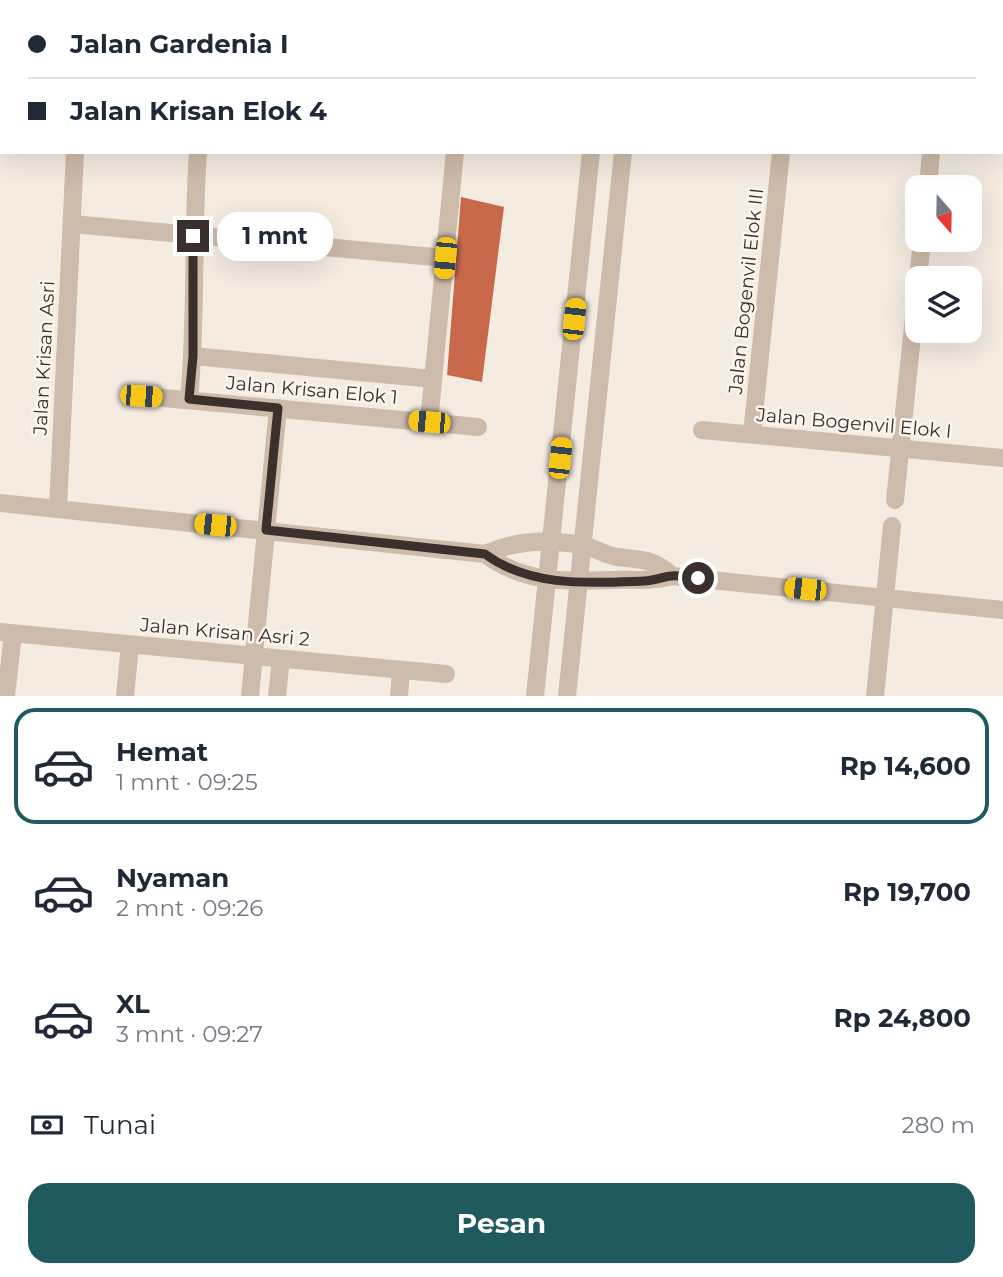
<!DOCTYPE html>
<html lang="id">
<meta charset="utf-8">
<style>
:root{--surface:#fff;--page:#f2f2f3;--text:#1f2937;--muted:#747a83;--line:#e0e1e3;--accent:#1f5a5e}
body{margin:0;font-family:Montserrat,sans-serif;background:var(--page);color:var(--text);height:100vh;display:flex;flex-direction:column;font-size:26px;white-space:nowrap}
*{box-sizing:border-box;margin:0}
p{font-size:23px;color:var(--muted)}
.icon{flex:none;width:38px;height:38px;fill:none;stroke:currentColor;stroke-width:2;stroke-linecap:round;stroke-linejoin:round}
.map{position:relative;height:696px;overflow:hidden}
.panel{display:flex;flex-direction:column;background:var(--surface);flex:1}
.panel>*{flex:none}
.banner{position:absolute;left:0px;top:0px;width:1004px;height:154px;box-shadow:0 7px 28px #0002;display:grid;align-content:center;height:154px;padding:0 28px;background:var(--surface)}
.needle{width:46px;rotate:160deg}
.tools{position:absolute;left:905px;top:175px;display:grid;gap:14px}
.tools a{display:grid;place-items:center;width:77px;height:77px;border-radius:14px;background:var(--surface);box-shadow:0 7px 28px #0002;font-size:35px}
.end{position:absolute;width:32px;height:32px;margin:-16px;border:9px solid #3b302b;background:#fff;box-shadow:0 0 0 4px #fff}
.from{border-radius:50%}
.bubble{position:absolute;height:49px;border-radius:21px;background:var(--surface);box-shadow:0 7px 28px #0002;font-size:23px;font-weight:700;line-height:49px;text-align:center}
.car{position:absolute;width:21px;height:42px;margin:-21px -10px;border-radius:9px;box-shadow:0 0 5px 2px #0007;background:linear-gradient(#f5c518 24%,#345 0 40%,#f5c518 0 76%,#345 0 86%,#f5c518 0)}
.banner b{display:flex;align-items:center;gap:24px;height:66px;font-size:26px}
.banner b+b{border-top:2px solid var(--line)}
.banner i{width:18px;height:18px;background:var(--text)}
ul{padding:12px 0 0;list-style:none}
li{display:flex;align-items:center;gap:21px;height:116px;margin:0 14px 10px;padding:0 14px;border:4px solid transparent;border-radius:21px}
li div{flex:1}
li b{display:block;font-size:26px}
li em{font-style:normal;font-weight:700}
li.active{border-color:var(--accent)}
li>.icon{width:63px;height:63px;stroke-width:1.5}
.pay{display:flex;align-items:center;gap:18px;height:77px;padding:0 28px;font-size:26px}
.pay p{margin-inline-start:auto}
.cta{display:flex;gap:14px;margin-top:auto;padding:14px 28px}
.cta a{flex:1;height:80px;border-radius:21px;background:var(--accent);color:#fff;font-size:28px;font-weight:700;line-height:80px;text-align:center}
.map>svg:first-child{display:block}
.building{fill:#c8694b}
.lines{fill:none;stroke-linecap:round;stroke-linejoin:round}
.minor{stroke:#cdbbac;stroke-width:18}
.route{stroke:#3b302b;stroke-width:9}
.labels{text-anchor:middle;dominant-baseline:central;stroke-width:5;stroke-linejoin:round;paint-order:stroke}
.street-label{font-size:19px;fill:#3b302b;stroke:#fbf5ee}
</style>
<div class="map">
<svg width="1003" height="696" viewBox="0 0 1003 696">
<rect width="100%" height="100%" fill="#f4ebe1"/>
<polygon class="building" points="461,197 504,207 482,382 447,375"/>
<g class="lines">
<g class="minor">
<polyline points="281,0 300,2"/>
<polyline points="18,2 18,0"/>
<polyline points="83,2 83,0"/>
<polyline points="212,2 212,0"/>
<polyline points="469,2 469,0"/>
<polyline points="607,2 607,0"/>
<polyline points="638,2 639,0"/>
<polyline points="947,2 947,0"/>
<polyline points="928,187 931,152"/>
<polyline points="72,224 445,258"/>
<polyline points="918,278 922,240"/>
<polyline points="193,356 433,379"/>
<polyline points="141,396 478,427"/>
<path d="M 189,399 C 197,317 192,235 198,152"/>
<polyline points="429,422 455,152"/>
<polyline points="702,430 1003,458"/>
<polyline points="752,434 781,152"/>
<polyline points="895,500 917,288"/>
<path d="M 0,503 L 485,554 C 524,583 565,582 611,580 C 633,579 651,582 672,576 C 654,558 640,560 617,557 C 605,555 593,547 581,545 C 548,539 516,540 485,554"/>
<polyline points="58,508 75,152"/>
<polyline points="672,576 1003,610"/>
<polyline points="0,632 446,674"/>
<polyline points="6,696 13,634"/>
<polyline points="125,696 130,645"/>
<polyline points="250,696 278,408"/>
<polyline points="277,696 281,659"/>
<polyline points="399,696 401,670"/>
<polyline points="535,696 591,152"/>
<polyline points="567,696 623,152"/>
<polyline points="875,696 892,526"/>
</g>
</g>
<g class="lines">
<path class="route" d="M 193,236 L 193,356 L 189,399 L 278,408 L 266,530 L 485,554 C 531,588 590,583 644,581 C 653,581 662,577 671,576 C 679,575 690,577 698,578"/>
</g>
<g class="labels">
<g class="street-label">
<text transform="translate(746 291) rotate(-84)">Jalan Bogenvil Elok III</text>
<text transform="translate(44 358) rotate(-87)">Jalan Krisan Asri</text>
<text transform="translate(312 390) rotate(5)">Jalan Krisan Elok 1</text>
<text transform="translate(854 423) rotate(5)">Jalan Bogenvil Elok I</text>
<text transform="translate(225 632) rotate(5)">Jalan Krisan Asri 2</text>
</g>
</g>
</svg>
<div class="tools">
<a><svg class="needle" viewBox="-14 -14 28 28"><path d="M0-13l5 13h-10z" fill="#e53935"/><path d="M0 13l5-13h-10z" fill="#747a83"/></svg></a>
<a><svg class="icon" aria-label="layers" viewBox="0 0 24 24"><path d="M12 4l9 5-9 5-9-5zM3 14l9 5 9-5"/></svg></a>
</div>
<i class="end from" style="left:698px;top:578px"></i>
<i class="end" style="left:193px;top:236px"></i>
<div class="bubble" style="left:217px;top:212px;width:116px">1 mnt</div>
<i class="car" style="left:445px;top:258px;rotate:185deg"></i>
<i class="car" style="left:574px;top:319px;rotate:6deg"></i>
<i class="car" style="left:141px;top:396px;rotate:94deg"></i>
<i class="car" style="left:429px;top:422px;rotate:275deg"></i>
<i class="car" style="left:560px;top:458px;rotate:6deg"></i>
<i class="car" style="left:215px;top:525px;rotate:276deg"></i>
<i class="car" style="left:805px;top:589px;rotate:276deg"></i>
<div class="banner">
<b><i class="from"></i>Jalan Gardenia I</b>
<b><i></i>Jalan Krisan Elok 4</b>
</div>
</div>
<section class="panel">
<ul>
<li class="active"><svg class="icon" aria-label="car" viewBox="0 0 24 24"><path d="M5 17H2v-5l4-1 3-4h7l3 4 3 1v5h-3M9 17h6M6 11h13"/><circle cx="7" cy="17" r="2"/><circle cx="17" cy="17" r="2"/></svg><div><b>Hemat</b><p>1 mnt · 09:25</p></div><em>Rp 14,600</em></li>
<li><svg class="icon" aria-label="car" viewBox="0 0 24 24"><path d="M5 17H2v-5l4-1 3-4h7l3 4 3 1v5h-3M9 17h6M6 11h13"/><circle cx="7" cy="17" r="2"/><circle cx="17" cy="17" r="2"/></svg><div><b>Nyaman</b><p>2 mnt · 09:26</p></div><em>Rp 19,700</em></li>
<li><svg class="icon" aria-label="car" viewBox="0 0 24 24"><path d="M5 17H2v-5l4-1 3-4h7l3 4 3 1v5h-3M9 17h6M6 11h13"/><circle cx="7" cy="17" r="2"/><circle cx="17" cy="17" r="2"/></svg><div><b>XL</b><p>3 mnt · 09:27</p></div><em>Rp 24,800</em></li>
</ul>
<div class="pay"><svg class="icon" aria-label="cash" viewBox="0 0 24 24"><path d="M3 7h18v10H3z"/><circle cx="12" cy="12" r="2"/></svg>Tunai<p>280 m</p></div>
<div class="cta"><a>Pesan</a></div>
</section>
